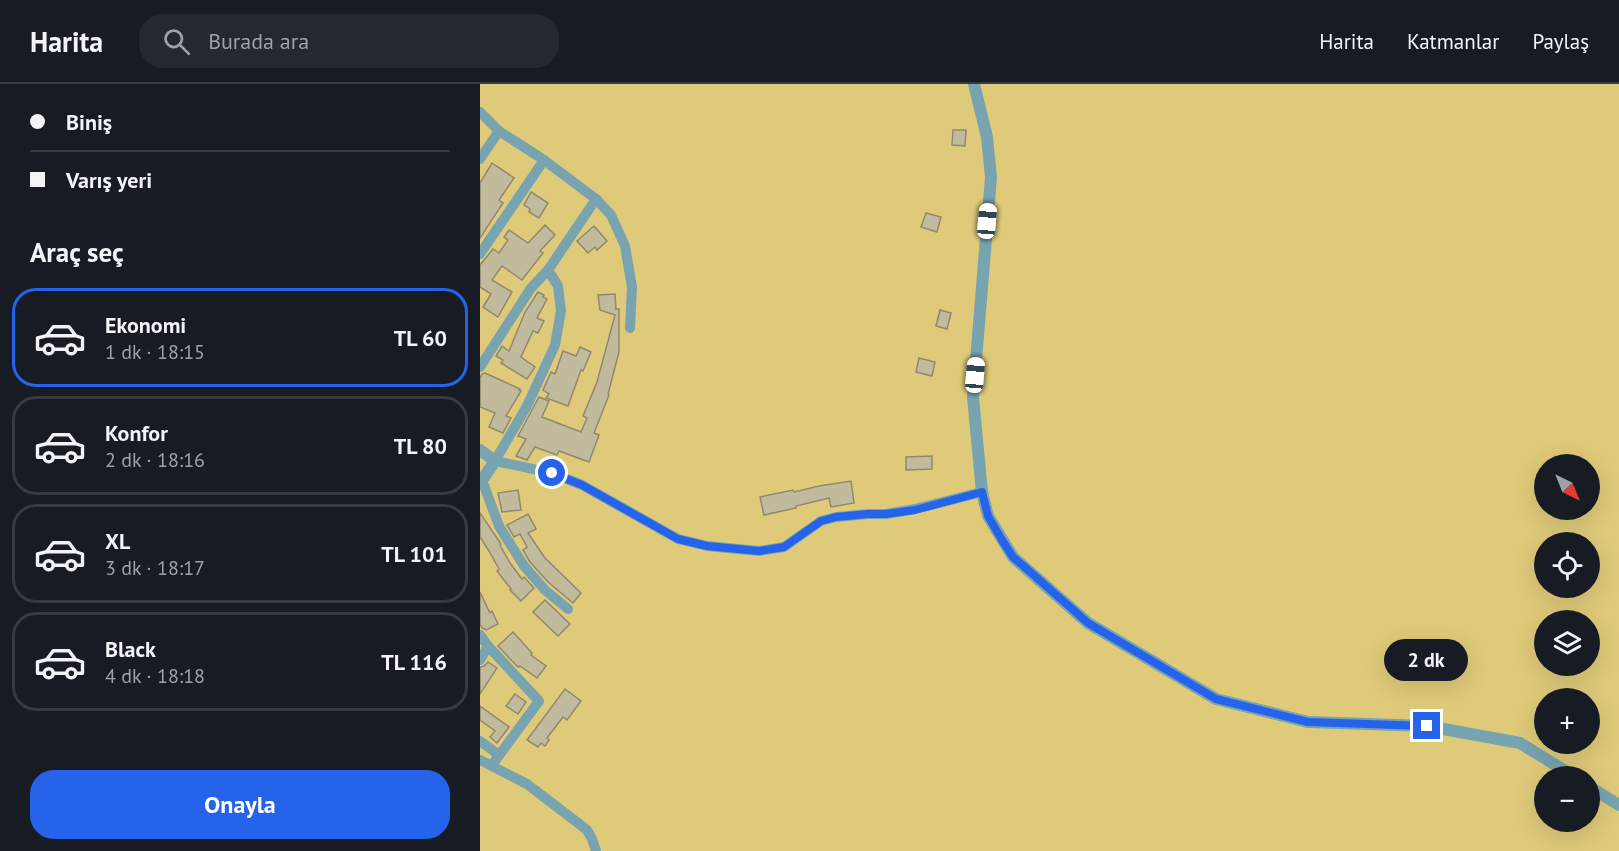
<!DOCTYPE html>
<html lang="tr">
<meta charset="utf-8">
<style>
:root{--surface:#171b24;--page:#242831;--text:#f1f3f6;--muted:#9ea1a6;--line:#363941;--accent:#2563eb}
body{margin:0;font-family:"PT Sans",sans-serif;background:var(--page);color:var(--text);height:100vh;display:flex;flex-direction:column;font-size:22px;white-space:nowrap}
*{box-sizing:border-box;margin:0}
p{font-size:20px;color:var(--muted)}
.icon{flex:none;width:33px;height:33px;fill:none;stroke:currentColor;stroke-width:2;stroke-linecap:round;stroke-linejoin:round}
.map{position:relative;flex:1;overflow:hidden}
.details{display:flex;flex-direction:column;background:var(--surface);width:480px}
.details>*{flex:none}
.hud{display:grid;align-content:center;height:132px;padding:0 30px;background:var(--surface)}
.needle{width:39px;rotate:137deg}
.controls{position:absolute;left:1054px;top:370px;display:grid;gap:12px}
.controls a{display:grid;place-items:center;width:66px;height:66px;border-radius:50%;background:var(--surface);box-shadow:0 6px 24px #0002;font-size:30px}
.end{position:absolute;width:27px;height:27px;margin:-14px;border:8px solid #2563eb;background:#fff;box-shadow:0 0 0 3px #fff}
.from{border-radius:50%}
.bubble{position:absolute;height:42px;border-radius:21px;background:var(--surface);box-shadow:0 6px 24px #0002;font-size:20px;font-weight:700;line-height:42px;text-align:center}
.car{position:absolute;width:18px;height:36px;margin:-18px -9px;border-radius:8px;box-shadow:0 0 4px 2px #0007;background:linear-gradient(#fff 24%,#345 0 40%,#fff 0 76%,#345 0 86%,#fff 0)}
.hud b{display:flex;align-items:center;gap:21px;height:57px;font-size:22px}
.hud b+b{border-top:2px solid var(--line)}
.hud i{width:15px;height:15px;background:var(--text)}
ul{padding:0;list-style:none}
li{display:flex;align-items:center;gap:18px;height:99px;margin:0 12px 9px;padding:0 18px;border:3px solid var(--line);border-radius:24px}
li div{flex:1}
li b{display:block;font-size:22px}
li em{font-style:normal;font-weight:700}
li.current{border-color:var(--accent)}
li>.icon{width:54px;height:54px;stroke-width:1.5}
h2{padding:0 30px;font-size:27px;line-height:72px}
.cta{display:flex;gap:12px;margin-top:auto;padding:12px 30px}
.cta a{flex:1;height:69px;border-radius:24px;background:var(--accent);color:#fff;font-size:24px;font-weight:700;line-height:69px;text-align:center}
header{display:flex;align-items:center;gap:36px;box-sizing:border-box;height:84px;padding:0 30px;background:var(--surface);border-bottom:2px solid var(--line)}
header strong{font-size:28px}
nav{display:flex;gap:33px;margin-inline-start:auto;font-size:21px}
.search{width:420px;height:54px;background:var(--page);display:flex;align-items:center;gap:15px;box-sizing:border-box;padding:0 21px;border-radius:24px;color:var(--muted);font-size:22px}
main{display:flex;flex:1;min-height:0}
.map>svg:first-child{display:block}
.green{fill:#dfca79;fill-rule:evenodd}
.building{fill:#c1ba9c;stroke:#91896d;stroke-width:1.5}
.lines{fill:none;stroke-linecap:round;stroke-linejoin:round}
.minor{stroke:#78a3b0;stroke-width:10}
.tertiary{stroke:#78a3b0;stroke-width:12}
.route{stroke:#2563eb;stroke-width:8}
</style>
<header>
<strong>Harita</strong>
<div class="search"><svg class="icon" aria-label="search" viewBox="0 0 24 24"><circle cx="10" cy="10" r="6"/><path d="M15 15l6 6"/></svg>Burada ara</div>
<nav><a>Harita</a><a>Katmanlar</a><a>Paylaş</a></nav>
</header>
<main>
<section class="details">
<div class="hud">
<b><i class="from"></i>Biniş</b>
<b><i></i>Varış yeri</b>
</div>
<h2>Araç seç</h2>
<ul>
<li class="current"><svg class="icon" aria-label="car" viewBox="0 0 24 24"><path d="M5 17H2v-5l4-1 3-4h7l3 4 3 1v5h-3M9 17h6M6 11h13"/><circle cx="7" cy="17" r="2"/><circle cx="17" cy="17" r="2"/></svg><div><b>Ekonomi</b><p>1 dk · 18:15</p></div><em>TL 60</em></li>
<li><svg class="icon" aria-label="car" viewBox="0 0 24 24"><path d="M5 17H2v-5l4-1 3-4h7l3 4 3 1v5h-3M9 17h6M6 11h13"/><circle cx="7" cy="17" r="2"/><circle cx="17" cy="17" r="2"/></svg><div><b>Konfor</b><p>2 dk · 18:16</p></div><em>TL 80</em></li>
<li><svg class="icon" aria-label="car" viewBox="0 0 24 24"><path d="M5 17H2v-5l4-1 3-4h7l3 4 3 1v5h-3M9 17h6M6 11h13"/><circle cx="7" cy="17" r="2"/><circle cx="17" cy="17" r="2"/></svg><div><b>XL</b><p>3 dk · 18:17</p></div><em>TL 101</em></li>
<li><svg class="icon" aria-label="car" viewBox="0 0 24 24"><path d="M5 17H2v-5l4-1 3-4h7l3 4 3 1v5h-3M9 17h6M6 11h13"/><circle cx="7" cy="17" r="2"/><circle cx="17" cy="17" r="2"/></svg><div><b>Black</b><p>4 dk · 18:18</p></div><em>TL 116</em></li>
</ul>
<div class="cta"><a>Onayla</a></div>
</section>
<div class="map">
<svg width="1139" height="767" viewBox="0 0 1139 767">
<rect width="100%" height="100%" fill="#f6eecf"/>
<path class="green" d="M 0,0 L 1139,0 L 1139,767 L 0,767 ZM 1065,381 L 1110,381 L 1110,426 L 1065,426 ZM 1065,459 L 1110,459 L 1110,504 L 1065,504 ZM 1065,537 L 1110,537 L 1110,582 L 1065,582 ZM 1065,615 L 1110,615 L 1110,660 L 1065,660 ZM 1065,693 L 1110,693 L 1110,738 L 1065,738 Z"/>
<g class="building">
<polygon points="473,46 486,46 485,62 472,61"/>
<polygon points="12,79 34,94 19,116 23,119 0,154 0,99"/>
<polygon points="51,108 68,119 59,134 49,128 50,125 44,121"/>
<polygon points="446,129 461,133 457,148 441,143"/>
<polygon points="65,141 75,151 60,167 63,169 42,196 22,182 12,196 32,208 18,233 3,223 11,210 0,203 0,181 13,165 19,169 28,156 24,153 29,146 48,159"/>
<polygon points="114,142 127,157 117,166 115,163 108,169 97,157"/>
<polygon points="58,208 64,211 63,213 67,215 57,234 64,237 58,249 53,247 41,273 55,283 47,295 21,279 23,276 16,272 22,262 29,267 45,228"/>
<polygon points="135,210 136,226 136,225 139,225 139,268 128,310 129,311 114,349 119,351 109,378 79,367 77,371 55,363 47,376 36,372 46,355 38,352 59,313 69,317 62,333 101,348 107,334 103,332 117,298 135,231 120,226 118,211"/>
<polygon points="460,226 471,229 467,245 456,242"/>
<polygon points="100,263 111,268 103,287 101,286 88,322 66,314 69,310 63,306 71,288 75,290 83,267 96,272"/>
<polygon points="439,274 455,278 452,292 436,288"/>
<polygon points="5,289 40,305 39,306 41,307 26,332 31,334 23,349 9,343 15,329 0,323 0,294 2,290"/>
<polygon points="452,372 452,385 426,386 426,373"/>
<polygon points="371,397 374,419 351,423 349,414 316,422 316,424 284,431 280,413 313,406 314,408 339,402"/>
<polygon points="38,406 41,426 22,428 18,409"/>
<polygon points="0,429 21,460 20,461 30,479 42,495 44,493 54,504 41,517 30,506 31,505 17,487 19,485 9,467 0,453"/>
<polygon points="48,430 56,445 48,449 65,474 101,509 93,519 68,498 50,478 43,466 47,463 40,450 34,453 27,441"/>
<polygon points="0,508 10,529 12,527 18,540 6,546 2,544 0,540"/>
<polygon points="65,516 90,540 78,552 53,528"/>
<polygon points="33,548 52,569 51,571 66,582 57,594 40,582 38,583 18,562"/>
<polygon points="8,578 17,584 0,610 0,583 4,582"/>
<polygon points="85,605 101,617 87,636 83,633 67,654 69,656 65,662 61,659 58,663 47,656"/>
<polygon points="35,610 46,618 38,630 26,622"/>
<polygon points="0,622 29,643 17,659 10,653 15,647 0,636"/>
</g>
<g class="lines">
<g class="minor">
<polyline points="0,28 19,47 0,75"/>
<polyline points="116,115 131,131 145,162 152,203 150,244"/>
<polyline points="0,170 64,76"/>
<polyline points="68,186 78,202 81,227 75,261 47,322 15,377 72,389 102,401 198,455 227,462 279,467 304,463 341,437 356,433 389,430 406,430 435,425 502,408"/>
<polyline points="0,283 51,204 68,186 116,115 64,76 19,47"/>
<polyline points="2,396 19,442 44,482 65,506 88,525"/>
<polyline points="0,551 8,562 59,617 12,681"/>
<polyline points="0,576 8,562"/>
<polyline points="0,657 19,671"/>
<polyline points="0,676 47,700 98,739 107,746 112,755 116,767"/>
</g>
<g class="tertiary">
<polyline points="494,0 507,53 511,93 493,313 502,408 508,432 533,473 608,539 736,615 828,638 947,642 1040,659 1095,693"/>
<polyline points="0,366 15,377 0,399"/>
<polyline points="1110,703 1139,721"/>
</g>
</g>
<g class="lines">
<polyline class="route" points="72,389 102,401 198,455 227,462 279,467 304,463 341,437 356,433 388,430 406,430 435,426 502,408 508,432 522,456 533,473 548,486 608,539 736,615 828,638 947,642"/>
</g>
</svg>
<div class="controls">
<a><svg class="needle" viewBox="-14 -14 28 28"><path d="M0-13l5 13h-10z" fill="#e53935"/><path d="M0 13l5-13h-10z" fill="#9ea1a6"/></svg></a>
<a><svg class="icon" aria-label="locate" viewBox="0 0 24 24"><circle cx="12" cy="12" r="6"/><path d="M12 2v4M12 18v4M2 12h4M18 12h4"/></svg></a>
<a><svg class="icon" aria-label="layers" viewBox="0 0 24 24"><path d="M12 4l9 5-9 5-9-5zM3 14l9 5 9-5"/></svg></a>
<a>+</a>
<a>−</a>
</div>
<i class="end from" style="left:72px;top:389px"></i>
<i class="end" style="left:947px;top:642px"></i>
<div class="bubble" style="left:904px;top:555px;width:84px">2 dk</div>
<i class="car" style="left:507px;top:137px;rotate:5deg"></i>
<i class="car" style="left:495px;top:291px;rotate:5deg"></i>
</div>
</main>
